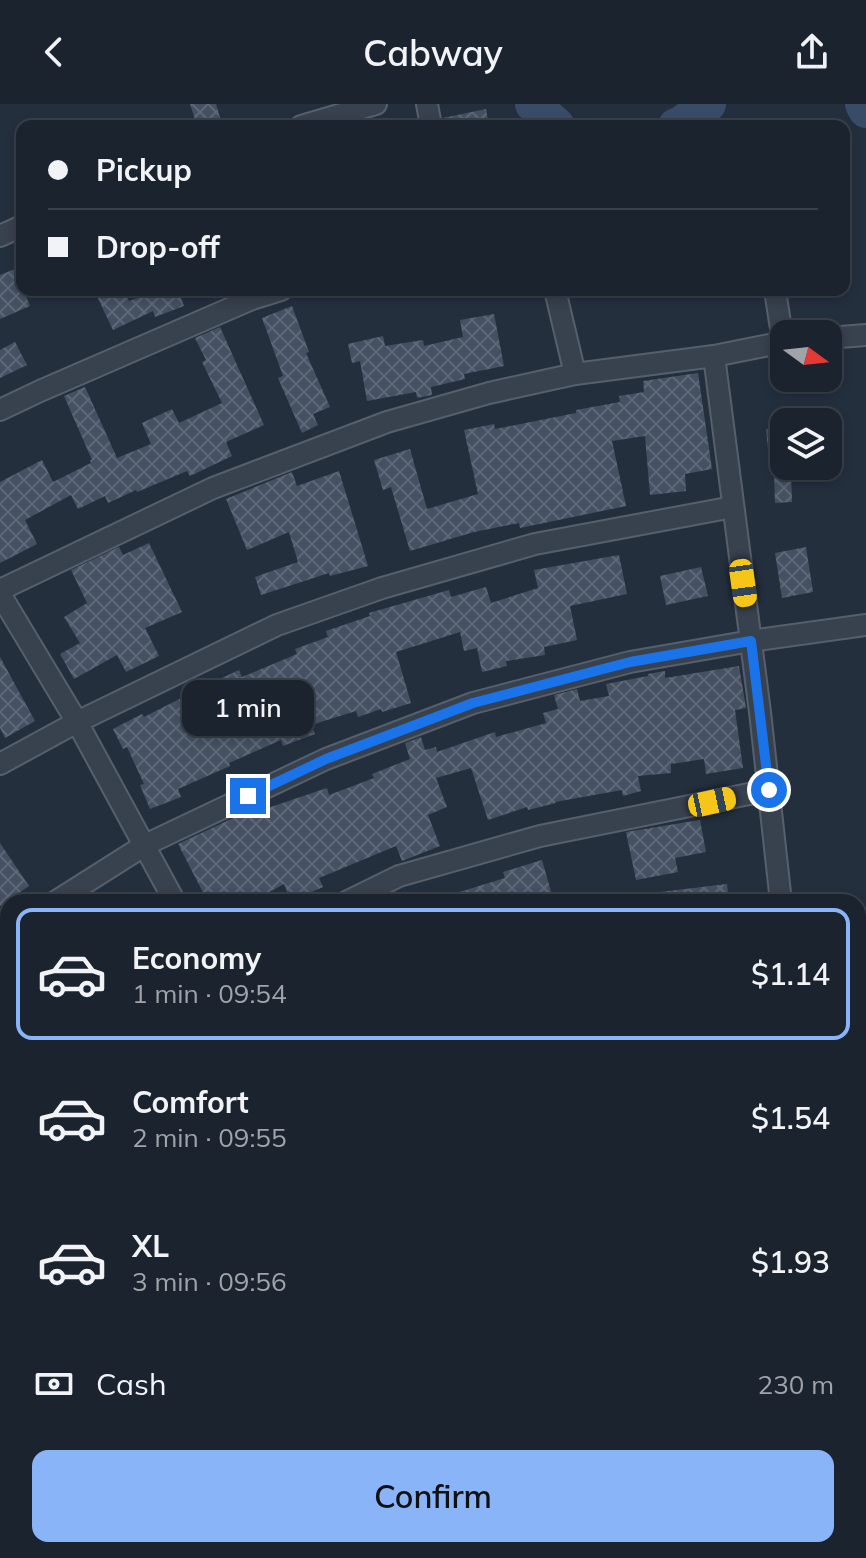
<!DOCTYPE html>
<meta charset="utf-8">
<style>
:root{--surface:#1b232e;--page:#282f3a;--text:#f1f3f6;--muted:#a0a4aa;--line:#39404a;--accent:#8ab4f8}
body{margin:0;font-family:Mulish,sans-serif;background:var(--page);color:var(--text);height:100vh;display:flex;flex-direction:column;font-size:30px;white-space:nowrap}
*{box-sizing:border-box;margin:0}
p{font-size:26px;color:var(--muted)}
.icon{flex:none;width:44px;height:44px;fill:none;stroke:currentColor;stroke-width:2;stroke-linecap:round;stroke-linejoin:round}
.map{position:relative;flex:1;overflow:hidden}
.sheet{position:absolute;left:0px;top:790px;width:866px;height:664px;display:flex;flex-direction:column;background:var(--surface);border-radius:24px 24px 0 0;box-shadow:0 4px 12px #0003,0 0 0 2px var(--line)}
.sheet>*{flex:none}
.banner{position:absolute;left:16px;top:16px;width:834px;height:176px;border-radius:16px;box-shadow:0 4px 12px #0003,0 0 0 2px var(--line);display:grid;align-content:center;height:176px;padding:0 32px;background:var(--surface)}
.needle{width:52px;rotate:105deg}
.controls{position:absolute;left:770px;top:216px;display:grid;gap:16px}
.controls a{display:grid;place-items:center;width:72px;height:72px;border-radius:16px;background:var(--surface);box-shadow:0 4px 12px #0003,0 0 0 2px var(--line);font-size:40px}
.end{position:absolute;width:36px;height:36px;margin:-18px;border:10px solid #1a73e8;background:#fff;box-shadow:0 0 0 4px #fff}
.from{border-radius:50%}
.bubble{position:absolute;height:56px;border-radius:16px;background:var(--surface);box-shadow:0 4px 12px #0003,0 0 0 2px var(--line);font-size:26px;font-weight:600;line-height:56px;text-align:center}
.car{position:absolute;width:24px;height:48px;margin:-24px -12px;border-radius:10px;box-shadow:0 0 6px 2px #0007;background:linear-gradient(#f5c518 24%,#345 0 40%,#f5c518 0 76%,#345 0 86%,#f5c518 0)}
.banner b{display:flex;align-items:center;gap:28px;height:76px;font-size:30px}
.banner b+b{border-top:2px solid var(--line)}
.banner i{width:20px;height:20px;background:var(--text)}
ul{padding:14px 0 0;list-style:none}
li{display:flex;align-items:center;gap:24px;height:132px;margin:0 16px 12px;padding:0 16px;border:4px solid transparent;border-radius:16px}
li div{flex:1}
li b{display:block;font-size:30px}
li em{font-style:normal;font-weight:600}
li.on{border-color:var(--accent)}
li>.icon{width:72px;height:72px;stroke-width:1.5}
.pay{display:flex;align-items:center;gap:20px;height:88px;padding:0 32px;font-size:30px}
.pay p{margin-inline-start:auto}
.action{display:flex;gap:16px;margin-top:auto;padding:16px 32px}
.action a{flex:1;height:92px;border-radius:16px;background:var(--accent);color:#111;font-size:32px;font-weight:600;line-height:92px;text-align:center}
header{display:flex;justify-content:space-between;align-items:center;height:104px;padding:0 32px;background:var(--surface);font-size:36px;font-weight:600}
.map>svg:first-child{display:block}
.park{fill:url(#park-tufts)}
.lines{fill:none;stroke-linecap:round;stroke-linejoin:round}
.river{stroke:#394c67;stroke-width:36}
.building{fill:url(#building-cross-hatch)}
.minor-casing{stroke:#565f6c;stroke-width:24}
.minor{stroke:#38414e;stroke-width:20}
.route{stroke:#1a73e8;stroke-width:10}
</style>
<header><svg class="icon" aria-label="back" viewBox="0 0 24 24"><path d="M15 5l-7 7 7 7"/></svg>Cabway<svg class="icon" aria-label="share" viewBox="0 0 24 24"><path d="M12 15V3M7 8l5-5 5 5M5 13v7h14v-7"/></svg></header>
<div class="map">
<svg width="866" height="1454" viewBox="0 0 866 1454">
<defs>
<pattern id="park-tufts" width="24" height="20" patternUnits="userSpaceOnUse" patternTransform="scale(2)"><rect width="24" height="20" fill="#263c3f"/><path d="M3 7l-1-3M5 7V3M7 7l1-3M15 17l-1-3M17 17v-4M19 17l1-3" fill="none" stroke="#435659"/></pattern>
<pattern id="building-cross-hatch" width="8" height="8" patternUnits="userSpaceOnUse" patternTransform="scale(2)"><rect width="8" height="8" fill="#455162"/><path d="M0 0l8 8M0 8l8-8" fill="none" stroke="#5d6877"/></pattern>
</defs>
<rect width="100%" height="100%" fill="#242f3e"/>
<polygon class="park" points="866,1011 866,1272 858,1206 858,1012"/>
<g class="lines">
<g class="river">
<polyline points="533,0 557,22"/>
<polyline points="863,0 866,6"/>
<polyline points="676,22 680,21 708,0"/>
</g>
</g>
<g class="building">
<polygon points="190,0 216,0 221,17 207,22 197,22"/>
<polygon points="486,5 489,22 444,22 443,14"/>
<polygon points="15,165 30,202 0,215 0,171"/>
<polygon points="94,186 124,186 129,197 159,186 178,186 184,202 155,213 153,207 113,226"/>
<polygon points="292,202 309,248 306,249 330,303 313,310 318,321 302,329 278,274 283,272 262,214"/>
<polygon points="494,210 504,262 464,270 465,275 431,283 432,291 417,294 416,288 367,297 360,257 352,259 348,240 383,232 385,242 423,236 424,242 463,233 460,216"/>
<polygon points="220,223 264,321 226,338 232,352 190,372 187,367 137,388 136,386 108,399 105,392 78,405 71,391 25,416 37,440 0,459 0,378 42,356 53,378 91,359 90,356 92,356 64,292 85,283 117,354 151,340 142,319 172,305 179,319 222,299 202,258 206,256 195,234"/>
<polygon points="15,238 27,261 0,274 0,246"/>
<polygon points="698,269 712,365 685,370 686,387 650,391 645,332 612,337 626,402 520,424 519,419 474,428 410,447 391,383 383,386 374,356 410,345 427,405 478,390 464,326 494,320 495,325 576,309 576,306 620,298 619,292 644,288 643,277"/>
<polygon points="784,323 784,354 769,356 766,325"/>
<polygon points="791,366 792,398 775,399 774,367"/>
<polygon points="339,367 368,462 330,472 329,469 261,491 255,473 298,458 289,428 247,446 226,395 292,368 297,382"/>
<polygon points="149,439 182,508 145,524 159,552 126,568 117,551 74,575 60,550 80,539 64,513 87,499 71,466 119,443 123,451"/>
<polygon points="806,443 813,488 782,494 775,449"/>
<polygon points="619,451 627,490 570,502 577,536 544,543 545,551 506,557 507,562 482,568 477,544 464,547 460,528 396,548 411,599 382,608 381,605 358,613 356,607 311,621 315,630 283,642 281,636 229,659 230,662 178,685 181,693 150,705 140,681 144,680 127,643 123,645 113,625 142,610 144,613 213,578 239,566 242,573 297,550 295,545 328,533 326,527 370,512 369,509 449,486 451,493 486,483 491,499 538,484 534,466"/>
<polygon points="701,463 708,492 666,501 660,472"/>
<polygon points="0,553 35,617 5,634 0,624"/>
<polygon points="739,562 746,604 735,606 743,664 706,670 704,655 671,660 671,669 638,672 641,687 623,692 622,686 555,698 556,699 528,706 527,703 488,716 471,664 436,674 447,703 428,711 440,742 402,757 396,742 319,774 323,783 291,797 284,780 251,798 208,798 178,740 246,708 247,711 327,684 329,691 374,674 372,670 410,655 405,639 421,633 425,646 436,643 437,648 495,628 496,633 546,619 543,609 558,605 554,591 577,585 580,597 609,592 606,580 648,572 648,570 665,567 665,574"/>
<polygon points="700,716 706,748 675,754 678,768 636,776 626,728"/>
<polygon points="0,739 29,782 0,802"/>
<polygon points="542,756 554,798 441,798 440,794 505,774 503,768"/>
<polygon points="727,780 729,798 661,798 660,788"/>
</g>
<g class="lines">
<defs>
<g id="minor">
<polyline points="427,0 431,22"/>
<polyline points="301,22 376,0"/>
<polyline points="0,132 22,122"/>
<polyline points="555,186 575,270"/>
<polyline points="775,186 783,238"/>
<polyline points="828,234 866,231"/>
<polyline points="714,252 760,608 781,798"/>
<polyline points="0,306 40,287 252,195 281,186"/>
<polyline points="0,486 213,384 387,318 489,289 575,270 714,252 784,238"/>
<polyline points="0,490 77,618 175,798"/>
<polyline points="0,660 77,618 277,521 382,484 535,440 733,403"/>
<polyline points="55,798 145,741 326,655 473,599 630,558 751,537 866,521"/>
<polyline points="346,798 399,772 540,732 769,686"/>
<polyline points="0,835 8,829"/>
<polyline points="0,1006 8,1000"/>
<polyline points="0,1188 8,1181"/>
<polyline points="858,1338 866,1388"/>
<polyline points="0,1383 8,1376"/>
<polyline points="0,1400 8,1410"/>
<polyline points="858,1422 866,1421"/>
<polyline points="37,1446 43,1454"/>
<polyline points="550,1446 555,1454"/>
<polyline points="829,1446 830,1454"/>
<polyline points="129,1454 139,1446"/>
<polyline points="354,1454 366,1446"/>
<polyline points="718,1454 753,1446"/>
</g>
</defs>
<use href="#minor" class="minor-casing"/>
<use href="#minor" class="minor"/>
</g>
<g class="lines">
<polyline class="route" points="248,692 326,655 473,599 630,558 751,537 769,686"/>
</g>
</svg>
<div class="controls">
<a><svg class="needle" viewBox="-14 -14 28 28"><path d="M0-13l5 13h-10z" fill="#e53935"/><path d="M0 13l5-13h-10z" fill="#a0a4aa"/></svg></a>
<a><svg class="icon" aria-label="layers" viewBox="0 0 24 24"><path d="M12 4l9 5-9 5-9-5zM3 14l9 5 9-5"/></svg></a>
</div>
<i class="end from" style="left:769px;top:686px"></i>
<i class="end" style="left:248px;top:692px"></i>
<div class="bubble" style="left:182px;top:576px;width:132px">1 min</div>
<i class="car" style="left:743px;top:479px;rotate:172deg"></i>
<i class="car" style="left:712px;top:698px;rotate:78deg"></i>
<div class="banner">
<b><i class="from"></i>Pickup</b>
<b><i></i>Drop-off</b>
</div>
<section class="sheet">
<ul>
<li class="on"><svg class="icon" aria-label="car" viewBox="0 0 24 24"><path d="M5 17H2v-5l4-1 3-4h7l3 4 3 1v5h-3M9 17h6M6 11h13"/><circle cx="7" cy="17" r="2"/><circle cx="17" cy="17" r="2"/></svg><div><b>Economy</b><p>1 min · 09:54</p></div><em>$1.14</em></li>
<li><svg class="icon" aria-label="car" viewBox="0 0 24 24"><path d="M5 17H2v-5l4-1 3-4h7l3 4 3 1v5h-3M9 17h6M6 11h13"/><circle cx="7" cy="17" r="2"/><circle cx="17" cy="17" r="2"/></svg><div><b>Comfort</b><p>2 min · 09:55</p></div><em>$1.54</em></li>
<li><svg class="icon" aria-label="car" viewBox="0 0 24 24"><path d="M5 17H2v-5l4-1 3-4h7l3 4 3 1v5h-3M9 17h6M6 11h13"/><circle cx="7" cy="17" r="2"/><circle cx="17" cy="17" r="2"/></svg><div><b>XL</b><p>3 min · 09:56</p></div><em>$1.93</em></li>
</ul>
<div class="pay"><svg class="icon" aria-label="cash" viewBox="0 0 24 24"><path d="M3 7h18v10H3z"/><circle cx="12" cy="12" r="2"/></svg>Cash<p>230 m</p></div>
<div class="action"><a>Confirm</a></div>
</section>
</div>
